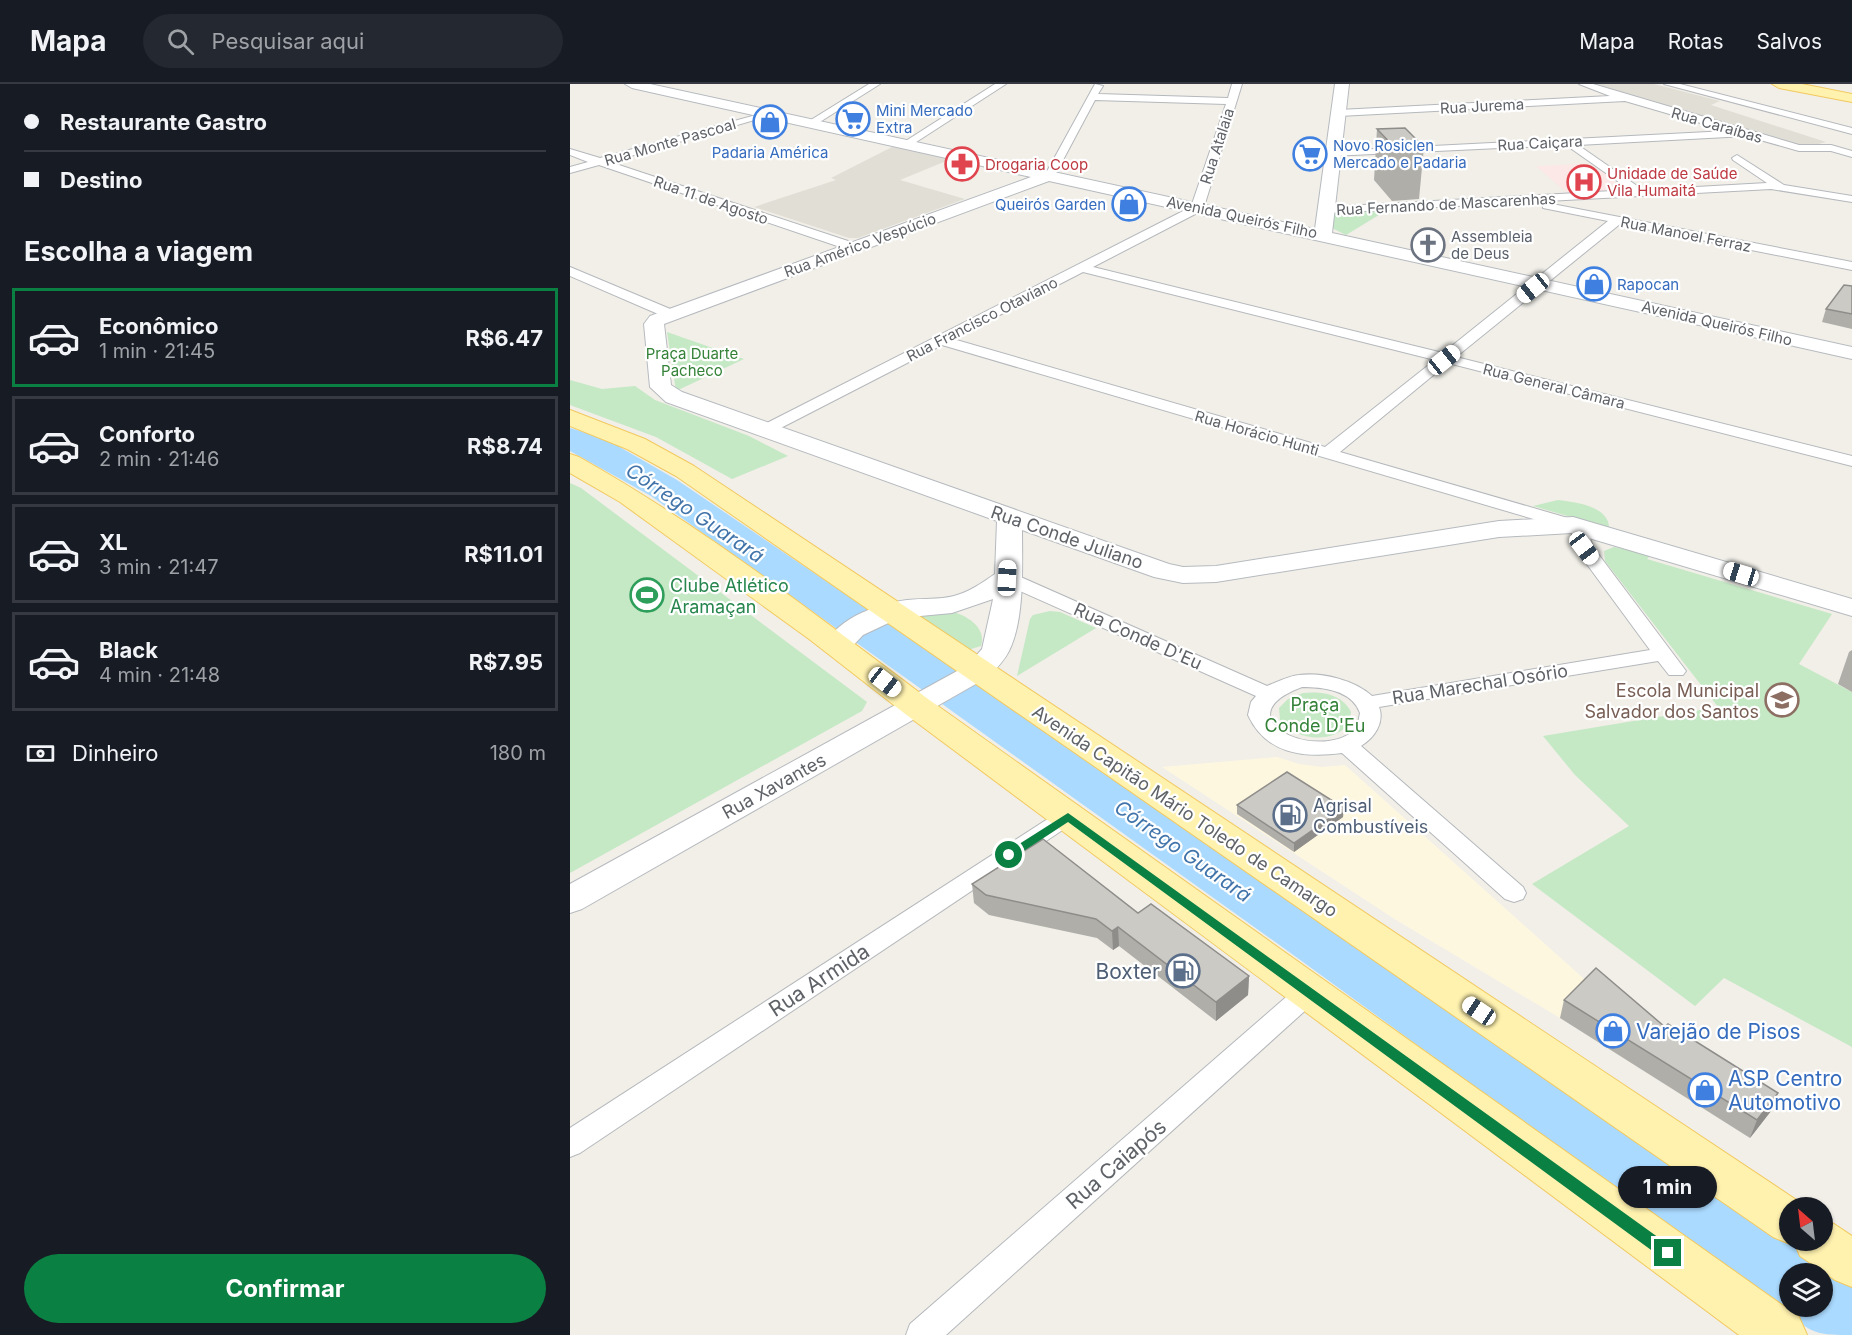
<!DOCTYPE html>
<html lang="pt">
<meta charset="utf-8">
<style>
:root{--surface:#171b24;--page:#242831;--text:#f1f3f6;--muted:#9ea1a6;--line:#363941;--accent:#0b8043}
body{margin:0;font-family:Inter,sans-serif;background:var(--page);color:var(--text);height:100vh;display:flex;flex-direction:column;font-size:22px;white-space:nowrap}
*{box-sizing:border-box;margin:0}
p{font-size:20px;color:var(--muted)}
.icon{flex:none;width:33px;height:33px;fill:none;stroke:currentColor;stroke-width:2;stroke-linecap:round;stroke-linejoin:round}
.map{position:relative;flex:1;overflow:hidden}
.side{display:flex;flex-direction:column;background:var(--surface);width:570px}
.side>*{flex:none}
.banner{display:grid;align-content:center;height:132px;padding:0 24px;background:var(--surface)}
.needle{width:39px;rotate:332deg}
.tools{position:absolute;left:1209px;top:1113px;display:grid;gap:12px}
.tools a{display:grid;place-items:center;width:54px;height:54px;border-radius:50%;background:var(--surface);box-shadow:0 2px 4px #0004;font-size:30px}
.end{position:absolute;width:27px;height:27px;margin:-14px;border:8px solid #0b8043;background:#fff;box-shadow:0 0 0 3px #fff}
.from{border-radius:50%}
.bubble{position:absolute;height:42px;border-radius:21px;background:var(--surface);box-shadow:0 2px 4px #0004;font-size:20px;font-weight:700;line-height:42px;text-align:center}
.car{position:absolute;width:18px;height:36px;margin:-18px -9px;border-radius:8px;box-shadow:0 0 4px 2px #0007;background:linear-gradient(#fff 24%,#345 0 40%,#fff 0 76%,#345 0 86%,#fff 0)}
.banner b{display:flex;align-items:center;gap:21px;height:57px;font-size:22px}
.banner b+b{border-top:2px solid var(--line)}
.banner i{width:15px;height:15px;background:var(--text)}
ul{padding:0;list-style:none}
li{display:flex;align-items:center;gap:18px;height:99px;margin:0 12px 9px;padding:0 12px;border:3px solid var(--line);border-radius:0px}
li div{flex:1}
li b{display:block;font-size:22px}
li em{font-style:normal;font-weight:700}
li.active{border-color:var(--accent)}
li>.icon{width:54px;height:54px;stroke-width:1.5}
h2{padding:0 24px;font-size:27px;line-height:72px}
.pay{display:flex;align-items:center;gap:15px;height:66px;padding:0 24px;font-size:22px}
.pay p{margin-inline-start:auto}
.action{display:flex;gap:12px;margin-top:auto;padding:12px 24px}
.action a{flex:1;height:69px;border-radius:36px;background:var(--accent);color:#fff;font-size:24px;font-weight:700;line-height:69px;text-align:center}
header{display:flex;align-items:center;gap:36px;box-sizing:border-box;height:84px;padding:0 30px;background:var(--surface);border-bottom:2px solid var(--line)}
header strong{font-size:28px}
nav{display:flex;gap:33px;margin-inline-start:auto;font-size:21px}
.search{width:420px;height:54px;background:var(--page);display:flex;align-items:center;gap:15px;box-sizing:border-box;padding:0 21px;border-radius:33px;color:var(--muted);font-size:22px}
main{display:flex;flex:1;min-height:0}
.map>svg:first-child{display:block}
.commercial{fill:#fef7e0}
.education{fill:#e1ded6}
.medical{fill:#fce8e6}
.green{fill:#c5e8c5}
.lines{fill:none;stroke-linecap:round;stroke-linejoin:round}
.river{fill:#aadaff;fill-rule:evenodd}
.street-casing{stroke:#b5b8bc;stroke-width:2}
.secondary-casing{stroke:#b6babf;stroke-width:2}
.primary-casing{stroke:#f2c960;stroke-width:2}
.street{fill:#fff;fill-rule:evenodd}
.secondary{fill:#fff;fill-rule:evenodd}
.primary{fill:#fff2af;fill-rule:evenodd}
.wall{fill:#afaea9}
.shaded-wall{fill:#8f8d8a}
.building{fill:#cccac5;stroke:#8f8d8a;stroke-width:1.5}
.route{fill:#0b8043}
.labels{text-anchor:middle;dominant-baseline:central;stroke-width:4.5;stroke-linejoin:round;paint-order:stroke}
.far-street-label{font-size:15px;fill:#5f6368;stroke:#fff}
.far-shop-label{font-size:15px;fill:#366cbe;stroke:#fff;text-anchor:start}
.far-health-label{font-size:15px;fill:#be3a42;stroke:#fff;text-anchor:start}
.far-worship-label{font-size:15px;fill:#5b616d;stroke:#fff;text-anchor:start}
.far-park-label{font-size:15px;fill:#348238;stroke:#fff}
.street-label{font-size:18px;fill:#5f6368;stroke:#fff}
.leisure-label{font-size:18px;fill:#27864d;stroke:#fff;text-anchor:start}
.education-label{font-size:18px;fill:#785e54;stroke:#fff;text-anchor:end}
.park-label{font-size:18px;fill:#348238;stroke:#fff}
.service-label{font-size:18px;fill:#4e5e75;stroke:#fff;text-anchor:start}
.water-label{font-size:20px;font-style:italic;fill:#4174aa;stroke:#fff}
.near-service-label{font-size:21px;fill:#4e5e75;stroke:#fff;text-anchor:end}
.near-street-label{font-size:21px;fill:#5f6368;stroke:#fff}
.near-shop-label{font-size:21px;fill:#366cbe;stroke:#fff;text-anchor:start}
</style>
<header>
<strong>Mapa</strong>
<div class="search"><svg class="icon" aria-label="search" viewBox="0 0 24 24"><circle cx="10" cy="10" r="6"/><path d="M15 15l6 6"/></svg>Pesquisar aqui</div>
<nav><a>Mapa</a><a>Rotas</a><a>Salvos</a></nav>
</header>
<main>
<section class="side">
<div class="banner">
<b><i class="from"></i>Restaurante Gastro</b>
<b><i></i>Destino</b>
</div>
<h2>Escolha a viagem</h2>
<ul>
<li class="active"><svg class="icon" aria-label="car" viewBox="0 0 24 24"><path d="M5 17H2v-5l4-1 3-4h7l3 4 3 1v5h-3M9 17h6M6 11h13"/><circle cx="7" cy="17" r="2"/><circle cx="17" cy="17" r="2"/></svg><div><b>Econômico</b><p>1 min · 21:45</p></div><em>R$6.47</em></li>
<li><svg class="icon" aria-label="car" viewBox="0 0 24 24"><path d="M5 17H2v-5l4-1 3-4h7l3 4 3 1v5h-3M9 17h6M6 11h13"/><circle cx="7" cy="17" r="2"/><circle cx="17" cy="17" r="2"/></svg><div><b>Conforto</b><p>2 min · 21:46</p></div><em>R$8.74</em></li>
<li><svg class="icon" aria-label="car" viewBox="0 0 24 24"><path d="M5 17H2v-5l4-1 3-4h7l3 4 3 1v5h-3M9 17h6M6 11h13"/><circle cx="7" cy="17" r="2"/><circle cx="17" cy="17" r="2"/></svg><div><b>XL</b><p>3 min · 21:47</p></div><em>R$11.01</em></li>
<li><svg class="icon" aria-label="car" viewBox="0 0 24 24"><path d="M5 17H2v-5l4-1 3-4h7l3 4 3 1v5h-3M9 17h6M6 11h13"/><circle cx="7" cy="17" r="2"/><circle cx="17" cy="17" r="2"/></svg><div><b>Black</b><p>4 min · 21:48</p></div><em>R$7.95</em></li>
</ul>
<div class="pay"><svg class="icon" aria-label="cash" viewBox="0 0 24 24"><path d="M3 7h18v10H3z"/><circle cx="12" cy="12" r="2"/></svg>Dinheiro<p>180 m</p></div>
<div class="action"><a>Confirmar</a></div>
</section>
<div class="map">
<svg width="1282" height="1251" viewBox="0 0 1282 1251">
<rect width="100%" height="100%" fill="#f1efe8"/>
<polygon class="commercial" points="707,673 729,680 752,683 775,681 1022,902 990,934 823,834 592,683"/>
<g class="education">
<polygon points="1025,0 1084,0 1150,17 1141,21 1256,58 1237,63"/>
<polygon points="324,62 381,75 330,96 395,115 288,154 279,154 184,123 266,96 261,94"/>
</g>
<polygon class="medical" points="1013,80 1032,87 1055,106 997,109 966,82"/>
<g class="green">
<polygon points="817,126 776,151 762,144 764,130"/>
<polygon points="97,248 174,275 106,307"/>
<polygon points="0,296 32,305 65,302 85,316 179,352 218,372 162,395 86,353 0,321"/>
<polygon points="0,399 11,404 297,618 292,627 0,789"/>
<path d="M 988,416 C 1005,418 1039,422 1039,444 L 963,422 Z"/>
<polygon points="1044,463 1081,471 1077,475 1262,530 1229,580 1282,608 1282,963 1154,894 1125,922 962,800 1059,742 1005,691 973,652 1148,623 1035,477 1034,467"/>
<path d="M 379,527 C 395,530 417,543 411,562 L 398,566 L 348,534 L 350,530 Z"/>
<polygon points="480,527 490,528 526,544 447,592 460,535 463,531"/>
<path d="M 733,609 C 752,607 772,610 781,628 L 779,640 C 762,660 726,657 710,636 L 709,624 L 718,615 Z"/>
</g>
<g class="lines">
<path class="river" d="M 0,344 L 34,354 L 107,396 L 1220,1151 L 1220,1156 C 1235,1156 1245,1168 1251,1181 L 1282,1194 L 1282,1251 C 1252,1251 1234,1251 1221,1223 L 1195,1214 L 722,870 L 81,412 L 0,367 ZM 1220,1190 L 1252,1190 L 1252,1222 L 1220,1222 Z"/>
<defs>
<g id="street">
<polygon points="299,0 310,0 245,41 236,39"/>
<polygon points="425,0 436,0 340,62 331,60"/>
<path d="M 525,0 L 533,2 L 528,10 L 658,14 L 662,0 L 672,0 L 633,126 L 523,183 L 873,269 L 1038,137 L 973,124 L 973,120 L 977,119 L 1282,178 L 1282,186 L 1050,140 L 886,273 L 1282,372 L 1282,382 L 878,279 L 770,368 L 1015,439 L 1023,463 L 1116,587 L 1113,591 L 1099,591 L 1088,577 L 809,623 C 815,639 804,654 791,662 L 953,803 L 956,809 L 953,815 L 944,818 L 935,815 L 772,669 C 733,674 696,670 678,631 L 681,618 L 686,612 L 430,498 L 428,494 L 430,490 L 444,490 L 697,602 C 707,598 719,592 729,591 C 752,588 785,596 802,612 L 1080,566 L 1005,464 L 1001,446 L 372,261 L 201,349 L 195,351 L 187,346 L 189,343 L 621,123 L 656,20 L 525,16 L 485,91 L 484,93 L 476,93 L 475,91 ZM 513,188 L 865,276 L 755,363 L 383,255 ZM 732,603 C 753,603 782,606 790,629 L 787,644 C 750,681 649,634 732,603 Z"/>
<polygon points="1009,0 1023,0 1229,61 1261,61 1282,67 1282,73 1261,67 1229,67 1176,52 1008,61 1073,106 1197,99 1163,76 1162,74 1167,71 1214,101 1282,112 1282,118 1201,105 757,129 751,126 757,123 1060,106 996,61 761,72 760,70 765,67 1158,47 1055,17 769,32 764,29 769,26 1040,12"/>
<polygon points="1094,0 1110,0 1282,44 1282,50"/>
<polygon points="197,28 205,30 40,78 287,160 287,166 279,166 29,81 0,89 0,83 18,78 0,71 0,65 30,74"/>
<polygon points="0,183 105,227 107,230 100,234 95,233 0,192"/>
<polygon points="498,724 506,727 510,732 506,737 10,1069 0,1073 0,1044 490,727"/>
<polygon points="739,898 748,901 752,908 748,915 376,1251 336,1251 340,1240 730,901"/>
</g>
<path id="secondary" d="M 55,0 L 80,0 L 745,145 L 765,0 L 779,0 L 762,149 L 1282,263 L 1282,275 L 479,97 L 94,240 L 101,301 L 112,308 L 599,480 L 613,483 L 646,482 L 929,437 L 1003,433 L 1282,515 L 1282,532 L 1002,449 L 929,453 L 646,498 L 613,499 L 584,493 L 452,446 C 452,481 455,535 439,567 C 434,577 426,585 418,593 L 12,825 L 0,829 L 0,800 L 398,581 L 412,565 L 422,520 L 423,515 L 382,529 L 329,534 L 293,551 L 278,567 L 268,569 L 258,567 L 254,561 C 270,533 307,520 337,516 C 353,514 369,516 384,512 C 399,508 412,499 425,490 L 427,437 L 96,318 L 80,303 L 74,240 L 80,232 L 461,93 L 62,4 Z"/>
<g id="primary">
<polygon points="1202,0 1232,0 1282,10 1282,18 1209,4"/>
<polygon points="0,326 75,355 124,382 1237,1123 1220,1124 1220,1156 1252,1156 1252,1136 1264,1140 1282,1152 1282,1203 1265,1196 1230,1172 1224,1158 1220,1160 1203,1153 106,392 57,365 0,342"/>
<path d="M 0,370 L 9,373 C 132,442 245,530 358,615 L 1229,1233 L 1237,1251 L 1169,1251 L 334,629 L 239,555 L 50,418 L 0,389 Z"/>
</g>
</defs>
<use href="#street" class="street-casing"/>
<use href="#secondary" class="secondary-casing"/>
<use href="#primary" class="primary-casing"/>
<use href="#street" class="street"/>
<use href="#secondary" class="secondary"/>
<use href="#primary" class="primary"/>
</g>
<g class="wall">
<polygon points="807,45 854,63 849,115 822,117 804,96"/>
<polygon points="1282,202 1282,245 1252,238 1256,225"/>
<polygon points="1282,566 1282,608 1268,600 1279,568"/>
<polygon points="667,721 773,733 724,768 667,730"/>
<polygon points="402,800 568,829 679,892 678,911 646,937 549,862 543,866 527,854 419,831 404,819"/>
<polygon points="994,916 1095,943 1201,1027 1180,1054 990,934"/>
</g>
<g class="shaded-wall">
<polygon points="774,724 773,733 724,768 724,759"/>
<polygon points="548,843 549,862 543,866 542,847"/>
<polygon points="679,892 678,911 646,937 646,918"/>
<polygon points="1208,1009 1201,1027 1180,1054 1187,1036"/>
</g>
<g class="building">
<polygon points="835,44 854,63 826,65 807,45"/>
<polygon points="1274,201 1282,202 1282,230 1256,225"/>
<polygon points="717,688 774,724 724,759 667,721"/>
<polygon points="473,755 568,829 581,820 679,892 646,918 548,843 542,847 526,835 416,811 402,800"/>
<polygon points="1026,884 1095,943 1098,940 1208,1009 1187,1036 994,916"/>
</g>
<polygon class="route" points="498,729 1103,1164 1105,1169 1103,1174 1098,1175 1092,1174 498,738 443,774 435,774 435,769"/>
<defs>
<symbol id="supermarket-ring" viewBox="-11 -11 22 22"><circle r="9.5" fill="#fff" stroke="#3f7fe0" stroke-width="1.5"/><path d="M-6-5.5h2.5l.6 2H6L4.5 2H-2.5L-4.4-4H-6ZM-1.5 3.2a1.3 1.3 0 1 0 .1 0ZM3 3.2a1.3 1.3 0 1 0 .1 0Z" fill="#3f7fe0"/></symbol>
<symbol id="shop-ring" viewBox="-11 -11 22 22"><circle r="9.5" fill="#fff" stroke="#3f7fe0" stroke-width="1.5"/><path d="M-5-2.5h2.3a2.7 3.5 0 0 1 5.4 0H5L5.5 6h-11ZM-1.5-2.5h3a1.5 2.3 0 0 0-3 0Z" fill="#3f7fe0"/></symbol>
<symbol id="pharmacy-ring" viewBox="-11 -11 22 22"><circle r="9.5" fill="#fff" stroke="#e0444e" stroke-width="1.5"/><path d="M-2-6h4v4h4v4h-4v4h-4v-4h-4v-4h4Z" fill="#e0444e"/></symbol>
<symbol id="hospital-ring" viewBox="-11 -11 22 22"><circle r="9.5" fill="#fff" stroke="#e0444e" stroke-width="1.5"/><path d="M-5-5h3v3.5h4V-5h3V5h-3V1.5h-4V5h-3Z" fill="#e0444e"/></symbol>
<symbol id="church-ring" viewBox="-11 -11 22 22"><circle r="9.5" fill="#fff" stroke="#6b7280" stroke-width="1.5"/><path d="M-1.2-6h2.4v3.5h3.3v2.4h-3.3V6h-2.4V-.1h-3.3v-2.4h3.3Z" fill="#6b7280"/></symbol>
<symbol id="stadium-ring" viewBox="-11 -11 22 22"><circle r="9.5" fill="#fff" stroke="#2e9e5b" stroke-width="1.5"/><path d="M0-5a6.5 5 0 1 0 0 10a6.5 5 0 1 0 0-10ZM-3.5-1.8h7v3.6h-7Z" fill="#2e9e5b"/></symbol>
<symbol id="school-ring" viewBox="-11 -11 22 22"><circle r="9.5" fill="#fff" stroke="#8d6e63" stroke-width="1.5"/><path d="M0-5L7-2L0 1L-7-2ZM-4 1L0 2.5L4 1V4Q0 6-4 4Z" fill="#8d6e63"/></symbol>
<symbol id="fuel-ring" viewBox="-11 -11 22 22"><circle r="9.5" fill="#fff" stroke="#5c6f8a" stroke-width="1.5"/><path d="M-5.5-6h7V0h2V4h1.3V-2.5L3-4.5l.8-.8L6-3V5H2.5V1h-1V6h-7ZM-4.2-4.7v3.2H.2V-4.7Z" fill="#5c6f8a"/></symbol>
</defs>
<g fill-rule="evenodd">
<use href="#supermarket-ring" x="264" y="16" width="38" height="38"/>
<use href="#shop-ring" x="181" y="19" width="38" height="38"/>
<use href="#supermarket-ring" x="721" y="51" width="38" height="38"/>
<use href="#pharmacy-ring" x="373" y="61" width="38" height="38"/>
<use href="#hospital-ring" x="995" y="79" width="38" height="38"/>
<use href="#shop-ring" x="540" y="101" width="38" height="38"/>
<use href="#church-ring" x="839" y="142" width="38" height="38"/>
<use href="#shop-ring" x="1005" y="181" width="38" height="38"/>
<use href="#stadium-ring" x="58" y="492" width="38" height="38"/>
<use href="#school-ring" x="1193" y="597" width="38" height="38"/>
<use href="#fuel-ring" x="701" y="712" width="38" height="38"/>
<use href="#fuel-ring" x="594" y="868" width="38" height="38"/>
<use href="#shop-ring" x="1024" y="928" width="38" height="38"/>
<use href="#shop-ring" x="1116" y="987" width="38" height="38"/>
</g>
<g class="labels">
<g class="far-street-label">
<text transform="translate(912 22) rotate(-3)">Rua Jurema</text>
<text transform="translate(1147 41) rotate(16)">Rua Caraíbas</text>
<text transform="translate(100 58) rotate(-16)">Rua Monte Pascoal</text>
<text transform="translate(970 59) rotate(-3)">Rua Caiçara</text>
<text transform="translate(647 62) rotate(-72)">Rua Atalaia</text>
<text transform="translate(141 116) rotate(19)">Rua 11 de Agosto</text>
<text transform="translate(876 120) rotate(-3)">Rua Fernando de Mascarenhas</text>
<text transform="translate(672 133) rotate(12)">Avenida Queirós Filho</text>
<text transform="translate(1116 150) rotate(11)">Rua Manoel Ferraz</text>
<text transform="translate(290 161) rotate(-20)">Rua Américo Vespúcio</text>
<text transform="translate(412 235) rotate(-27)">Rua Francisco Otaviano</text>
<text transform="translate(1147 239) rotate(13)">Avenida Queirós Filho</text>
<text transform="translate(984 302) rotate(14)">Rua General Câmara</text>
<text transform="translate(687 349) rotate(16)">Rua Horácio Hunti</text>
</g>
<g class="far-shop-label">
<text x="306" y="26">Mini Mercado<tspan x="306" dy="17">Extra</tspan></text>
<text x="763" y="61">Novo Rosiclen<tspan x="763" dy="17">Mercado e Padaria</tspan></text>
<text x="200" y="68" text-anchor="middle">Padaria América</text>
<text x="536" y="120" text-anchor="end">Queirós Garden</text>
<text x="1047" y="200">Rapocan</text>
</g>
<g class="far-health-label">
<text x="415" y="80">Drogaria Coop</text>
<text x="1037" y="89">Unidade de Saúde<tspan x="1037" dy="17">Vila Humaitá</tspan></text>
</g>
<g class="far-worship-label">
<text x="881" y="152">Assembleia<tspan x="881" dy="17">de Deus</tspan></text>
</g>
<g class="far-park-label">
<text x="122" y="269">Praça Duarte<tspan x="122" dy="17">Pacheco</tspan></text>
</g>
<g class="street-label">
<text transform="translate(497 453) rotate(19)">Rua Conde Juliano</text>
<text transform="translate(568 552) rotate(24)">Rua Conde D'Eu</text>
<text transform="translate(910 600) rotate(-9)">Rua Marechal Osório</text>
<text transform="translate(204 702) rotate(-29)">Rua Xavantes</text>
<text transform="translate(615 727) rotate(34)">Avenida Capitão Mário Toledo de Camargo</text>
</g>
<g class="leisure-label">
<text x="100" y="501">Clube Atlético<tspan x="100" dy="21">Aramaçan</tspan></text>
</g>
<g class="education-label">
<text x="1189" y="606">Escola Municipal<tspan x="1189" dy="21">Salvador dos Santos</tspan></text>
</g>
<g class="park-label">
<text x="745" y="620">Praça<tspan x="745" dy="21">Conde D'Eu</tspan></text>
</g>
<g class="service-label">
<text x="743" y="721">Agrisal<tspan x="743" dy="21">Combustíveis</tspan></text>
</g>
<g class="water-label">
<text transform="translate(125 429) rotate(34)">Córrego Guarará</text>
<text transform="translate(613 767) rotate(35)">Córrego Guarará</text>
</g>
<g class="near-service-label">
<text x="590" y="887">Boxter</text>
</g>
<g class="near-street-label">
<text transform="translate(249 896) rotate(-33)">Rua Armida</text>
<text transform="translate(546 1080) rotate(-41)">Rua Caiapós</text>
</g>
<g class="near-shop-label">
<text x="1066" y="947">Varejão de Pisos</text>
<text x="1158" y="994">ASP Centro<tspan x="1158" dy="24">Automotivo</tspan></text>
</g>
</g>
</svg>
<div class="tools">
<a><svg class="needle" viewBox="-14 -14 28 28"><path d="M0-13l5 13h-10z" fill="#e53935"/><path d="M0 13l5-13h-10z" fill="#9ea1a6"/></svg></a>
<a><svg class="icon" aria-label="layers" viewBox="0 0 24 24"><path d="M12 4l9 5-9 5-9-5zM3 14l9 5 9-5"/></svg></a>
</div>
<i class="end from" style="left:439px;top:771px"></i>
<i class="end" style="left:1098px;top:1169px"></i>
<div class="bubble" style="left:1048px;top:1082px;width:99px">1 min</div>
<i class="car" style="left:963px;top:204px;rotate:231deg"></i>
<i class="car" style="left:874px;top:276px;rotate:51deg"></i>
<i class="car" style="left:1014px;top:464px;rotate:143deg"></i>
<i class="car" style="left:1171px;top:490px;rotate:287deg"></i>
<i class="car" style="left:437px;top:494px;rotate:3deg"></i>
<i class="car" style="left:315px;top:598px;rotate:128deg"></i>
<i class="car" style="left:909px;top:927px;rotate:304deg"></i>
</div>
</main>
